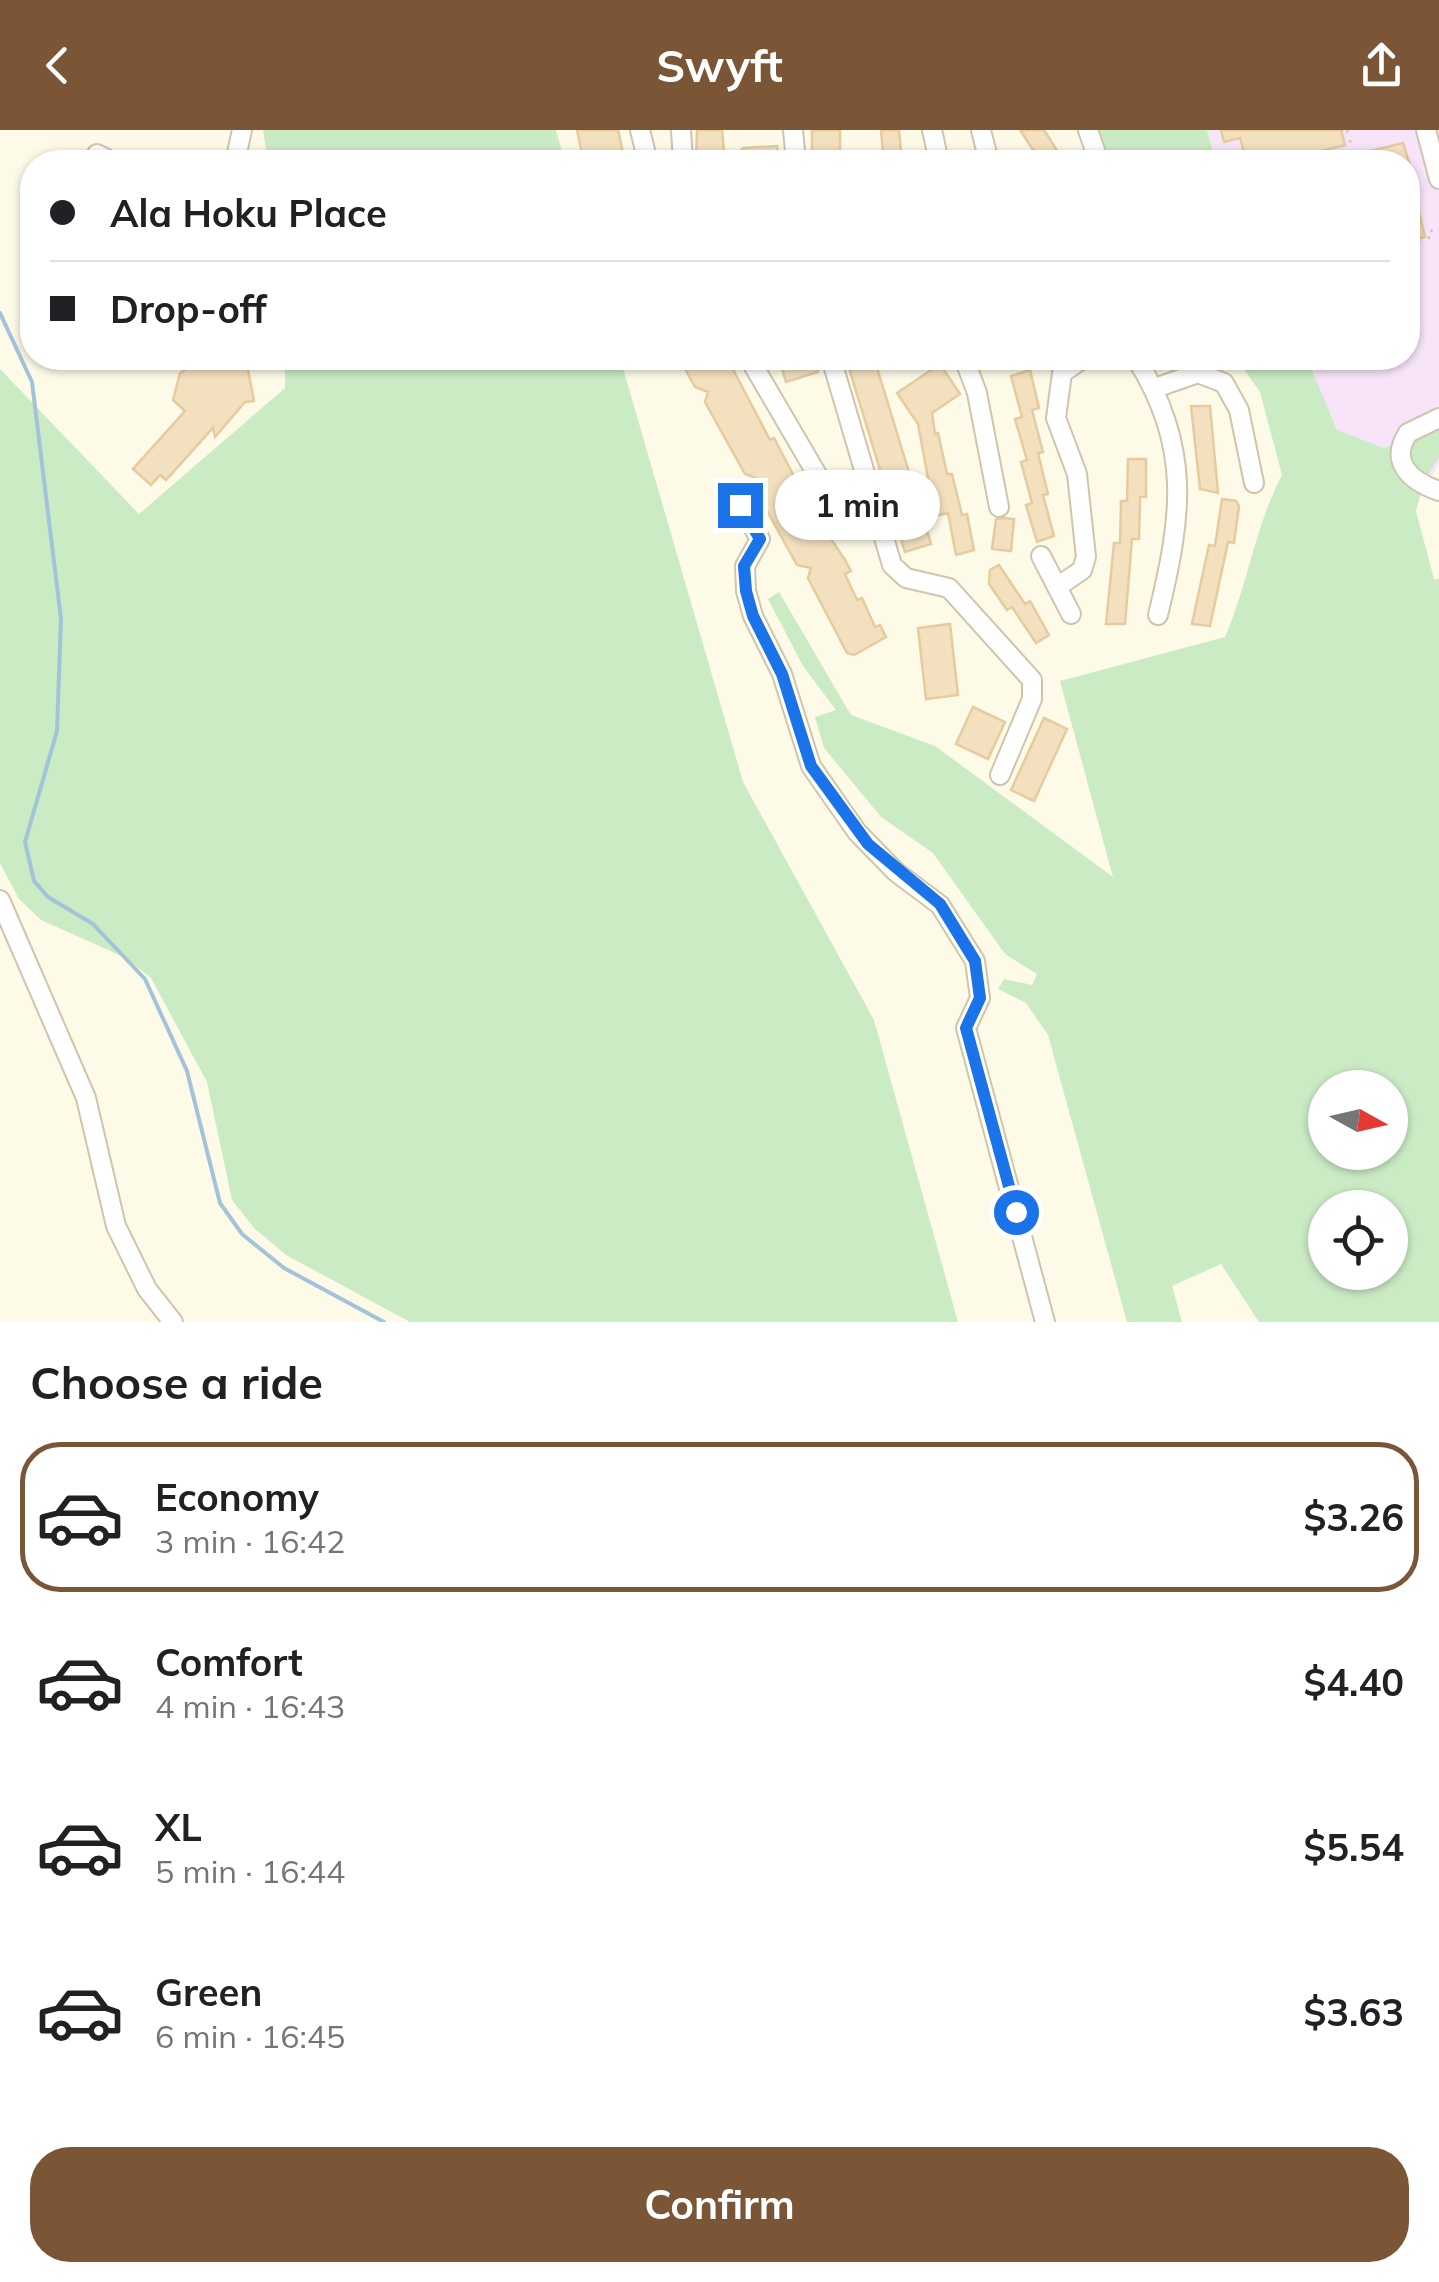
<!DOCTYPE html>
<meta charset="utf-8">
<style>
:root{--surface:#fff;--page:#f6f6f6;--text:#202124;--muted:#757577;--line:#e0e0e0;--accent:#7a5536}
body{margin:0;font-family:Mulish,sans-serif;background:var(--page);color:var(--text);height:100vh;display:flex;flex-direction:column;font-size:38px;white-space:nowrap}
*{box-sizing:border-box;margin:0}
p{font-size:32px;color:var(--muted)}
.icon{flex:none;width:55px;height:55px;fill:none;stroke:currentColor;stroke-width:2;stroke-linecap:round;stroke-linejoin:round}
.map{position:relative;height:1192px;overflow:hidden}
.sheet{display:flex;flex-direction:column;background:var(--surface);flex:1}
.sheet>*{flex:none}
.top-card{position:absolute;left:20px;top:20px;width:1400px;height:220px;border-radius:40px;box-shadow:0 2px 8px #0004;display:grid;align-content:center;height:220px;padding:0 30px;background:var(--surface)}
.needle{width:65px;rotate:98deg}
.controls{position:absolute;left:1308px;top:940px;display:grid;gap:20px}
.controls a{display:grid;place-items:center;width:100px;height:100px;border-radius:50%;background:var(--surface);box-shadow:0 2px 8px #0004;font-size:50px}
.end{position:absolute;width:45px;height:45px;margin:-22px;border:12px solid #1a73e8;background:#fff;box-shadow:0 0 0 5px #fff}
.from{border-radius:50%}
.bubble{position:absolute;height:70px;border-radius:35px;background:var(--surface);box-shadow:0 2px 8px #0004;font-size:32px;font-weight:700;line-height:70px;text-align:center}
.top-card b{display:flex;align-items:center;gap:35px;height:95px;font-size:38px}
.top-card b+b{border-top:2px solid var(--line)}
.top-card i{width:25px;height:25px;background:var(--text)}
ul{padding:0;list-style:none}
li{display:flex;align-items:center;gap:30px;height:150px;margin:0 20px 15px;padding:0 10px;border:5px solid transparent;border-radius:40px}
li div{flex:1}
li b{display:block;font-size:38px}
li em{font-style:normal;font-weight:700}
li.active{border-color:var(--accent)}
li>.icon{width:90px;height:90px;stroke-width:1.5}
h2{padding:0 30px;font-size:45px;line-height:120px}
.primary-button{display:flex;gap:20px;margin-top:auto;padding:20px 30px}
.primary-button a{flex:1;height:115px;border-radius:40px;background:var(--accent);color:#fff;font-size:40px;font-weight:700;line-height:115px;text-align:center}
header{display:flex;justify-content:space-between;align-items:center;height:130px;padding:0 30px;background:var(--accent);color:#fff;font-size:45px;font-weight:700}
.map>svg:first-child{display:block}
.education{fill:#f7e4f9}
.green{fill:#cbebc5;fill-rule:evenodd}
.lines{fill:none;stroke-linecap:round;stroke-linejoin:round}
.stream{stroke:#a2c3d9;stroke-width:4}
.building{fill:#f3e0bf;stroke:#e6cb9f;stroke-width:2.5}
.minor-casing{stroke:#cfc5ad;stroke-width:22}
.path{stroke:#d8c4a2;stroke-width:2.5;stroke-dasharray:2.5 8;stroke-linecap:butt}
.minor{stroke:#fff;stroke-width:18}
.route{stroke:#1a73e8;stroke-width:12}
</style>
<header><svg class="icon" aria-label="back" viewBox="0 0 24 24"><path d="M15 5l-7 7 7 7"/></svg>Swyft<svg class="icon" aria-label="share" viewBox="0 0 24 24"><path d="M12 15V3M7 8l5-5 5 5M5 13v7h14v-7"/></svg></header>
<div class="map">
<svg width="1439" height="1192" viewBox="0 0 1439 1192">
<rect width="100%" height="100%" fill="#fdfae8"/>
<polygon class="education" points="1208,0 1439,0 1439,333 1423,365 1334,313 1296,228 1408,228 1408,32 1208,32 1214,26"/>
<g class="green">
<polygon points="263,0 556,0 565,32 268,32"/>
<polygon points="1098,0 1207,0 1213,21 1202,32 1112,32"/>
<polygon points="285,228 620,228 743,652 874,890 958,1192 410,1192 286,1125 254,1098 232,1070 207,952 151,848 126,828 41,790 19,769 0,733 0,239 139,384 285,258"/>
<path d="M 1236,228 L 1307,228 L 1337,300 L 1384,318 L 1439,299 L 1439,327 L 1424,351 L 1416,381 L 1434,449 L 1439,449 L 1439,1192 L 1259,1192 L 1221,1134 L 1172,1156 L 1182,1192 L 1127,1192 L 1048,905 L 1026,873 L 998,859 L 1004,849 L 1032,855 L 1037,844 L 1005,824 L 933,723 L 881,687 L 824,618 L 815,587 L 836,580 L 803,536 L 768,469 L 779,462 L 851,585 L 935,616 L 1113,747 L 1060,551 L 1225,507 C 1248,454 1255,396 1282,345 L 1260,262 ZM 1325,958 L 1390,958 L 1390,1022 L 1325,1022 ZM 1325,1078 L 1390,1078 L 1390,1142 L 1325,1142 Z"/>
</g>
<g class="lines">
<polyline class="stream" points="0,183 32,252 61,489 57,601 25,712 34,751 48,767 93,794 145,849 187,941 220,1073 242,1104 284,1138 384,1192"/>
</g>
<g class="building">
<polygon points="577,0 618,0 625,32 584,32"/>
<polygon points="697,0 722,0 725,32 696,32"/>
<rect x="812" y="0" width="28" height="32"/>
<polygon points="881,0 899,0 902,32 890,32 890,22 883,22"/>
<polygon points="1020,0 1044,0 1058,22 1052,25 1057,32 1041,32"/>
<polygon points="1221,0 1341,0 1345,15 1302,26 1303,32 1247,32 1240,8 1224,12"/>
<polygon points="1403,13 1409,32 1342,32 1342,28"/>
<polygon points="777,16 779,32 730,32 743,18"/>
<polygon points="1412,52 1425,107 1408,111 1408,53"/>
<polygon points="192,228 235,228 247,235 254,271 245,272 215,307 213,298 166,350 160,345 151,355 133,339 185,281 173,270 180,243 193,235"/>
<polygon points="679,228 727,228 770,310 774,308 811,379 845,430 851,441 845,444 857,470 862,468 875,497 880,495 886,507 854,525 847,523 808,448 811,438 797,435 756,361 759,349 745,344 705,272 708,262 695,257"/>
<polygon points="779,228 814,228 818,242 786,252"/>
<polygon points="846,228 874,228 931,414 905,422"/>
<polygon points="940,234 960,264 932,283 935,304 938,303 947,344 952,344 962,385 967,384 974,420 956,425 948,383 935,386 918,294 897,263"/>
<polygon points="1030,240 1039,278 1032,280 1043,322 1038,323 1048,364 1043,365 1054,406 1037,412 1026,375 1032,373 1021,332 1027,330 1015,289 1022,287 1011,246"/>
<polygon points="1191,276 1210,276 1218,363 1200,359"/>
<polygon points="1128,329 1146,329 1146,367 1140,367 1139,409 1132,409 1125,494 1106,494 1114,413 1120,413 1121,371 1127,371"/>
<polygon points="1222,369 1236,371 1239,376 1234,413 1228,412 1210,496 1192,494 1209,415 1215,416"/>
<polygon points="1004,388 1014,389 1011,421 992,419 996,389"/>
<polygon points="999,435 1025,474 1030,471 1049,505 1036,513 1012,477 1007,480 989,454 990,440"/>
<polygon points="950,494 958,565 926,569 918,498"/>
<polygon points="973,577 1005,592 988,629 956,614"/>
<polygon points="1044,588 1067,599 1034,671 1011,660"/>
</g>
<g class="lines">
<defs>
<g id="minor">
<polyline points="640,0 648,32"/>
<polyline points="681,0 683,32"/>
<polyline points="793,0 796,32"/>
<polyline points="932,0 939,32"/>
<polyline points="981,0 989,32"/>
<polyline points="1088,0 1099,32"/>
<polyline points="1426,0 1439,49"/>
<polyline points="97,24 113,32"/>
<polyline points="235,32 242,0"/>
<polyline points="749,228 829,365 866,349"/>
<polyline points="831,228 892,435 906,448 949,458 1032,550 1032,569 1000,645"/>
<polyline points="964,228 977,263 999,377"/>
<path d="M 1136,228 C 1192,318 1182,386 1158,485"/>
<polyline points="1155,258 1198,243 1224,253 1239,280 1254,353"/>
<path d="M 1439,288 L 1408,303 C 1389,332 1410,351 1439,361"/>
<polyline points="740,375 760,409 745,436 746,461 753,486 782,544 811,636 857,702 896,742 940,775 975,831 980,868 966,898 1045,1192"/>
<polyline points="1041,426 1071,484"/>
<polyline points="1057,457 1082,440 1086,427 1077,344 1056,288 1062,243 1084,228"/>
<polyline points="0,770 86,968 116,1096 147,1159 173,1192"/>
</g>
</defs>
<use href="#minor" class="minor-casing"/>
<g class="path">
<polyline points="1347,0 1356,32"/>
<polyline points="1341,1 1343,0"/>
<polyline points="1408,114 1429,108 1427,102 1439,99"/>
</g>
<use href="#minor" class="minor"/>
</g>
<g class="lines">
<polyline class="route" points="740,375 760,409 744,436 746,461 753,486 782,544 811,636 868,714 940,774 975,831 980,868 966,898 1016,1082"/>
</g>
</svg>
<div class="controls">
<a><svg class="needle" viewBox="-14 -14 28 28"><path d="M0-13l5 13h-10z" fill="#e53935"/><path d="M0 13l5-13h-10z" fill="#757577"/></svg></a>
<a><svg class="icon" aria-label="locate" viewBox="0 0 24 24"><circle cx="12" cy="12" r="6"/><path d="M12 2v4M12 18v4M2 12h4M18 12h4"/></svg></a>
</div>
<i class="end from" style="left:1016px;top:1082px"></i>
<i class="end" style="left:740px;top:375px"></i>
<div class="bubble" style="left:775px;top:340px;width:165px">1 min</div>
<div class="top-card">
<b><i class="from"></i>Ala Hoku Place</b>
<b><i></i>Drop-off</b>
</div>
</div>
<section class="sheet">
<h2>Choose a ride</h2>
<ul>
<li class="active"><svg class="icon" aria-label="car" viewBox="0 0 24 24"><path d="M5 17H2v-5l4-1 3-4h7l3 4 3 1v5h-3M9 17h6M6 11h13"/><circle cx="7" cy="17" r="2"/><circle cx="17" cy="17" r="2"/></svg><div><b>Economy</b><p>3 min · 16:42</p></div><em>$3.26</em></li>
<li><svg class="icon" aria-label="car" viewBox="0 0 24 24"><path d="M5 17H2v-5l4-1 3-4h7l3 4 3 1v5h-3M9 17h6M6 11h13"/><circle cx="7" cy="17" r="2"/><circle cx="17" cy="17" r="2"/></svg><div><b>Comfort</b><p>4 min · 16:43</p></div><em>$4.40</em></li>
<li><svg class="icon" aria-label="car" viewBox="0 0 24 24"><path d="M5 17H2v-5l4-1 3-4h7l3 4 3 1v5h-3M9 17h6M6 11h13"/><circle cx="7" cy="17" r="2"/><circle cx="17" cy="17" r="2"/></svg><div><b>XL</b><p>5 min · 16:44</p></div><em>$5.54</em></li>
<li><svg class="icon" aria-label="car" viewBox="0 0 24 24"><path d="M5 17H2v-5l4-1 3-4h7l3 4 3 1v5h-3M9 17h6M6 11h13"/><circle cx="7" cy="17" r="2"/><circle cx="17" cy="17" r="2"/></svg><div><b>Green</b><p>6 min · 16:45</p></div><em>$3.63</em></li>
</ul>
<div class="primary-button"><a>Confirm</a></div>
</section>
